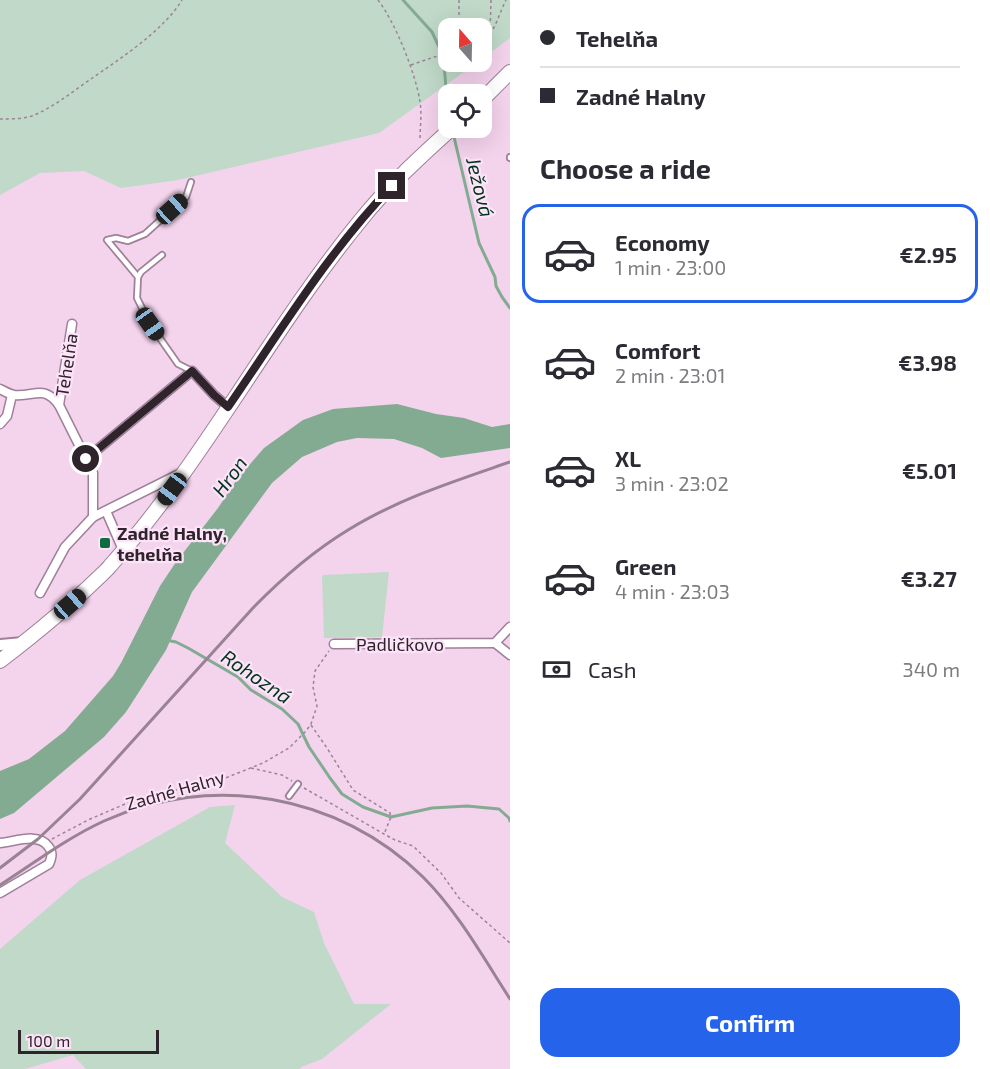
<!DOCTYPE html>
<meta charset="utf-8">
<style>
:root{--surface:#fff;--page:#f2f2f3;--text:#2b2b33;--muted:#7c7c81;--line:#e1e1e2;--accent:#2563eb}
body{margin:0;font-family:"Exo 2",sans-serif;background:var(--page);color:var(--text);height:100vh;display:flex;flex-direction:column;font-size:22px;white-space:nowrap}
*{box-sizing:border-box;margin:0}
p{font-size:20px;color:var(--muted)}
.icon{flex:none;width:33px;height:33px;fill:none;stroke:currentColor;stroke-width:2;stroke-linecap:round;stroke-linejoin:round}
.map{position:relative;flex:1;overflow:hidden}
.drawer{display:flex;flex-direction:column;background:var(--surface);width:480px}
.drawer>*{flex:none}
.hud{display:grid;align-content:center;height:132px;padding:0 30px;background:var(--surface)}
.needle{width:39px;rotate:340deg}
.buttons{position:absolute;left:438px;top:18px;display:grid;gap:12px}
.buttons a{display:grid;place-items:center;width:54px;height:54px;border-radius:12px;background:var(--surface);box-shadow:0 6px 24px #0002;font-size:30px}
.scale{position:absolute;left:18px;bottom:15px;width:141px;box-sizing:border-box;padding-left:6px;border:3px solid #2f232c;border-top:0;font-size:16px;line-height:21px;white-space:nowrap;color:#2f232c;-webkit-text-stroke:4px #fde3f8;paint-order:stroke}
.end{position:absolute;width:27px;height:27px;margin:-14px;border:8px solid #2f232c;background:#fff;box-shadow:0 0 0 3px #fff}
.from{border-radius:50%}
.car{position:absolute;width:18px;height:36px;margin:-18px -9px;border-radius:8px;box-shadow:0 0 4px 2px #0007;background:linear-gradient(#222 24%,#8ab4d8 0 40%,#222 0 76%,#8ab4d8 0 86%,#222 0)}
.hud b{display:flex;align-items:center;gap:21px;height:57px;font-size:22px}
.hud b+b{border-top:2px solid var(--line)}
.hud i{width:15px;height:15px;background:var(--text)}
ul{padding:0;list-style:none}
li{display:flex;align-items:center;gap:18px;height:99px;margin:0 12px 9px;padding:0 18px;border:3px solid transparent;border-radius:18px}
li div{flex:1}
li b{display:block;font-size:22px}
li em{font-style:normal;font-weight:700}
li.selected{border-color:var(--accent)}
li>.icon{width:54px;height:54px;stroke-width:1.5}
h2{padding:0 30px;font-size:27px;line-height:72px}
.pay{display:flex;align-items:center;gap:15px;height:66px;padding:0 30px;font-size:22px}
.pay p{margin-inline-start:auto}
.button{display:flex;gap:12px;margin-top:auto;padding:12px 30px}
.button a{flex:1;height:69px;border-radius:18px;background:var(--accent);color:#fff;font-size:24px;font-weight:700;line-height:69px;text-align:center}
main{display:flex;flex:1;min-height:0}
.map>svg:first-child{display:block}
.green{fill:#c0d9c8}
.water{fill:#83ab91}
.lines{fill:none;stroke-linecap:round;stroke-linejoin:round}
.stream{stroke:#83ab91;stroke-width:3}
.service-casing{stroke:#9e8098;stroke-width:8}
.minor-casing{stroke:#9e8098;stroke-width:11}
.tertiary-casing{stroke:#9e8098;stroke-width:14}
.primary-casing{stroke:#9e8098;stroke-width:16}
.path{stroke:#9b8496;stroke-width:1.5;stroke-dasharray:3 3;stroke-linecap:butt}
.service{stroke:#fff;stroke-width:4.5}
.minor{stroke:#fff;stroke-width:8}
.tertiary{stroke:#fff;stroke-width:10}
.primary{stroke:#fff;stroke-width:14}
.rail{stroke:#998294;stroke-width:3}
.route{stroke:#2f232c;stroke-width:8}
.poi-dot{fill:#0e6c40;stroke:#fde3f8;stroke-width:2}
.labels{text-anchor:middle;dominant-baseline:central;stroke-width:4.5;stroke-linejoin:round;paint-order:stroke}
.street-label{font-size:18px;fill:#2f232c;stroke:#fde3f8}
.poi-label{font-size:18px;font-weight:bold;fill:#2f232c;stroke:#fde3f8;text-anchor:start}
.water-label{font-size:20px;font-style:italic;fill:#00351c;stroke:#fde3f8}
</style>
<main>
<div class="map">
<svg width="510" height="1069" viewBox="0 0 510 1069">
<rect width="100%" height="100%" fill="#f4d3ed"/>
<g class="green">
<polygon points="0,0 510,0 510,38 482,59 482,28 448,28 448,62 478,62 379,133 178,180 121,188 84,171 40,173 0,195"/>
<polygon points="389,572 382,637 324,638 322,576 324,575"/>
<polygon points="235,805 225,843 282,897 314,912 324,943 354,1004 391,1004 322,1059 301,1067 300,1069 86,1069 73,1055 25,1069 0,1069 0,949 80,880 210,807"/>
</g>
<polygon class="water" points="397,404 436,414 464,418 492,427 510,424 510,448 441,458 422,448 394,439 357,438 337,442 302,457 272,483 192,592 166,650 126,712 104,737 14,813 0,819 0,771 29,759 65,731 113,676 121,663 160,586 176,562 218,508 238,478 264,448 303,420 333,409"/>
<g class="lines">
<g class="stream">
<polyline points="403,0 432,32 440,49"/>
<polyline points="444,63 448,115"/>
<polyline points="454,137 479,243 495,277 496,286 502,297 510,308"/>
<polyline points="166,640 176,642 188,648 238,677 251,690 282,709 298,724 309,747 330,778 342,794 363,807 391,817 432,808 467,806 499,809 509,818 510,821"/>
</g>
<defs>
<g id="service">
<polyline points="510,157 510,158"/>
<polyline points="162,255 141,272 138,277 137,298 150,324 178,364 192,371"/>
<polyline points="138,277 107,240 116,238 128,241 145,234 186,197 191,182"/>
<polyline points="289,796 298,784"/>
</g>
<g id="minor">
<path d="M 0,389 C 4,391 9,394 14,395 C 35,397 43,384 59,405 L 72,324"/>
<polyline points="59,405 93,473 93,517"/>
<polyline points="0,424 7,416 12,395"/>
<polyline points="86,459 192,371 214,395 228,407"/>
<polyline points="106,511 123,550"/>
<polyline points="40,593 65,547 93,517 181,473"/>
<polyline points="495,643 510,655"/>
<polyline points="334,644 495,643 510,627"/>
<path d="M 0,843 C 14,842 38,832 48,846 C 53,852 52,857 49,864 L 0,893"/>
</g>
<polyline id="tertiary" points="0,645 23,643"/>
<g id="primary">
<polyline points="482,100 510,72"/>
<path d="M 0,661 C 34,635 67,608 97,579 C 101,575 106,571 110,566 C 205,460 270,331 360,221 C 387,187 420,157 452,128"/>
</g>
</defs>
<use href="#service" class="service-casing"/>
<use href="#minor" class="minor-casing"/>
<use href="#tertiary" class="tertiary-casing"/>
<use href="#primary" class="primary-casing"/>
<g class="path">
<path d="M 378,0 C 395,22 416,74 420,102 C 422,114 420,128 420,140"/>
<polyline points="459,0 459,28"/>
<polyline points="490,33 491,0"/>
<path d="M 482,43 C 494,34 499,14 506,0"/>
<polyline points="411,65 434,57 448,55"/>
<path d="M 0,119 C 10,119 23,119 32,116 C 54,107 72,92 91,79 C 121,58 163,31 182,0"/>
<polyline points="311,725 327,748 353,790 390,813 391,817 384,834"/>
<polyline points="251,768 282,775 292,781"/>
<polyline points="304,788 384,834 395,840 413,846 441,873 459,898 510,943"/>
<polyline points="52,839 88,820 139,798 175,790 208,785 263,763 289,748 306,731 311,724 317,706 313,687 315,671 329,651"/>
</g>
<use href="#service" class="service"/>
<use href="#minor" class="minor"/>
<use href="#tertiary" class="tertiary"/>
<use href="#primary" class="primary"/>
<g class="rail">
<path d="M 0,868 L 38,839 L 80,799 L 252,609 C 281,579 312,552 348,530 C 398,499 455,481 510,462"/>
<path d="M 0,885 C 34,863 67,838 104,821 C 211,772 339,794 423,877 C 458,912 483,957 510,999"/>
</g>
</g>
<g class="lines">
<path class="route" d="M 86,459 L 192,371 L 214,395 L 228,407 C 280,332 328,252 392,186"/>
</g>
<rect class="poi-dot" x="99" y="537" width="12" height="12" rx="3"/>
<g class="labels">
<g class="street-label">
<text transform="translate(66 365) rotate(-81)">Tehelňa</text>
<text x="400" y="644">Padličkovo</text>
<text transform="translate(175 790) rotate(-16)">Zadné Halny</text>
</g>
<g class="poi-label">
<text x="117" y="533">Zadné Halny,<tspan x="117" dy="21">tehelňa</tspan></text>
</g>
<g class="water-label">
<text transform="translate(481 187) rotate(76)">Ježová</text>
<text transform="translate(229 476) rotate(-54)">Hron</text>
<text transform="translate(257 676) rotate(34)">Rohozná</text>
</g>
</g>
</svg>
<div class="buttons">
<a><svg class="needle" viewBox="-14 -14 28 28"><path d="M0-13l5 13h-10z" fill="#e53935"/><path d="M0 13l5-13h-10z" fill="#7c7c81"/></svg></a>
<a><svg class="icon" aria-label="locate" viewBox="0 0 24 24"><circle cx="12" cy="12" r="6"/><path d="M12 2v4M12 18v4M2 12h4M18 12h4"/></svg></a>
</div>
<div class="scale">100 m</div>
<i class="end from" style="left:86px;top:459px"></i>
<i class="end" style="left:392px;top:186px"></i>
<i class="car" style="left:172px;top:209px;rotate:48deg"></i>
<i class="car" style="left:150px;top:324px;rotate:145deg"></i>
<i class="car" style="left:172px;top:489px;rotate:217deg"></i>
<i class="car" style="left:70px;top:604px;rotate:49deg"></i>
</div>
<section class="drawer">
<div class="hud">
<b><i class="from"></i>Tehelňa</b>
<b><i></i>Zadné Halny</b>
</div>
<h2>Choose a ride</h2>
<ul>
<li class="selected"><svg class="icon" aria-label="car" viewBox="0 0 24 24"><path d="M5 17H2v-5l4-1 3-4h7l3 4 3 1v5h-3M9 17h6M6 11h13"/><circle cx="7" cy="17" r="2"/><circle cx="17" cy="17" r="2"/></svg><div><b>Economy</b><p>1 min · 23:00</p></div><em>€2.95</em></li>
<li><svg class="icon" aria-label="car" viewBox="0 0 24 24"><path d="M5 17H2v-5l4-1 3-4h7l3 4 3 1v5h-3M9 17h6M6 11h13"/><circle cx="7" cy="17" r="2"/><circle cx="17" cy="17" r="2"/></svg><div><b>Comfort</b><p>2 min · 23:01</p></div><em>€3.98</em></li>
<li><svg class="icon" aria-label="car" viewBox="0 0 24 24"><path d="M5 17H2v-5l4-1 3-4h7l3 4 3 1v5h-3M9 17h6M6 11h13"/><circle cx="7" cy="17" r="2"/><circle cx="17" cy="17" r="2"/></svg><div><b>XL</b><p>3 min · 23:02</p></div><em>€5.01</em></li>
<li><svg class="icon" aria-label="car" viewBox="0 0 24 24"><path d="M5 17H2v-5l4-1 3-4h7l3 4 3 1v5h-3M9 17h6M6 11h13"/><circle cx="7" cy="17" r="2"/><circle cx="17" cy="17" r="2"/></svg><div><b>Green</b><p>4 min · 23:03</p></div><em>€3.27</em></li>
</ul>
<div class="pay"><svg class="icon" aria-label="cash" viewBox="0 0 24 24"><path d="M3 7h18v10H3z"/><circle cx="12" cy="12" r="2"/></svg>Cash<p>340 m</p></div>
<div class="button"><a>Confirm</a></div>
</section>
</main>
